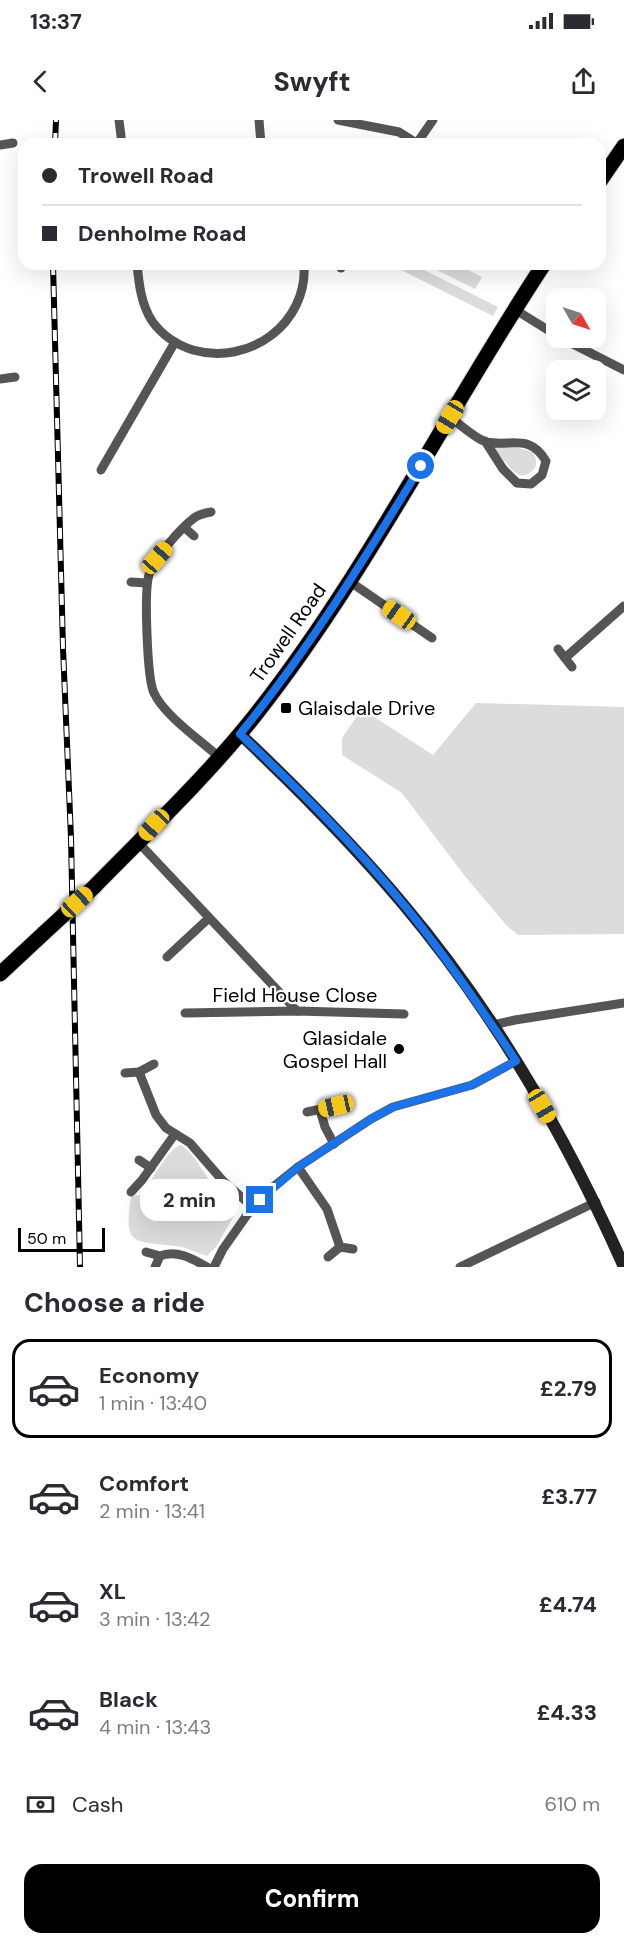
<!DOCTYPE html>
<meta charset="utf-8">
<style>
:root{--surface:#fff;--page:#f7f7f7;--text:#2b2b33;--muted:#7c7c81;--line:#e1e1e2;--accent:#000}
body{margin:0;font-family:"DM Sans",sans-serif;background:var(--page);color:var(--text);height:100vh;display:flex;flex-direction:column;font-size:22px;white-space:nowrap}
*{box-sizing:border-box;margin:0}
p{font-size:20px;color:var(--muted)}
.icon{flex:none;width:33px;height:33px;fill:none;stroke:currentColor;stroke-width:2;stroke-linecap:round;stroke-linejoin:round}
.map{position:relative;height:1147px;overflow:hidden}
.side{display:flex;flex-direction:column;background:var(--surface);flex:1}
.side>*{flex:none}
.hud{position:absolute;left:18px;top:18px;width:588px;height:132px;border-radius:18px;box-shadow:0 6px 24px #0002;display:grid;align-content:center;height:132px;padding:0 24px;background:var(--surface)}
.needle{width:39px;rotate:129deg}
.controls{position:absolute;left:546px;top:168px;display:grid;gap:12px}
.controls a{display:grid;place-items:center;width:60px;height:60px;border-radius:12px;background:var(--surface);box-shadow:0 6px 24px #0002;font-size:30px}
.scale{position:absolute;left:18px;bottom:15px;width:87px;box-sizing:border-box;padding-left:6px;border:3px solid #000;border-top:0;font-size:16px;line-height:21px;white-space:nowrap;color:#000;-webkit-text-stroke:4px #fff;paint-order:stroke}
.end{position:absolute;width:27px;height:27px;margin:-14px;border:8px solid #1a73e8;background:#fff;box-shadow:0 0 0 3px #fff}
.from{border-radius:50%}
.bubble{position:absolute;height:42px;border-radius:18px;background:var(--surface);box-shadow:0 6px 24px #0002;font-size:20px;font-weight:800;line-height:42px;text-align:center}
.car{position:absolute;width:18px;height:36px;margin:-18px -9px;border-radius:8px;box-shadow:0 0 4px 2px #0007;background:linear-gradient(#f5c518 24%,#345 0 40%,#f5c518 0 76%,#345 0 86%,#f5c518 0)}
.hud b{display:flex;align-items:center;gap:21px;height:57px;font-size:22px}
.hud b+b{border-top:2px solid var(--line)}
.hud i{width:15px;height:15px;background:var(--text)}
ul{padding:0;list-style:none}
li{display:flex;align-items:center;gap:18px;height:99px;margin:0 12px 9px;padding:0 12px;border:3px solid transparent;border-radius:18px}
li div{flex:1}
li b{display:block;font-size:22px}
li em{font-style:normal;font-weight:800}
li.selected{border-color:var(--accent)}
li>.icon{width:54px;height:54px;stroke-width:1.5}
h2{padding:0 24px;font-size:27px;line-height:72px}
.pay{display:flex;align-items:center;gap:15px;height:66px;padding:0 24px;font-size:22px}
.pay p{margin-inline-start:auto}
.cta{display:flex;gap:12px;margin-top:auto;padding:12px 24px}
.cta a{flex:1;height:69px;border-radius:18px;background:var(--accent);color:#fff;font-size:24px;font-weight:800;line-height:69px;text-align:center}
.status{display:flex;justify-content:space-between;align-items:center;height:42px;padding:0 30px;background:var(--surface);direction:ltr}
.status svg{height:16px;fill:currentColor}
header{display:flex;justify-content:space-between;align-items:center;height:78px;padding:0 24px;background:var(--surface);font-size:27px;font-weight:800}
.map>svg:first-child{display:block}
.green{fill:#dcdcdc}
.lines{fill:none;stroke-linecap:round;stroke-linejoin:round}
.primary-casing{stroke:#dbdbdb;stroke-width:17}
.street{stroke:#555;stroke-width:9}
.secondary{stroke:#222;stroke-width:12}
.primary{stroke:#000;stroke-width:15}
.rail-casing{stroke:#000;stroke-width:6}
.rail{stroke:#fff;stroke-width:4;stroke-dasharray:11;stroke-linecap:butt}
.primary-bridge-casing{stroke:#dbdbdb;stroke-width:17;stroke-linecap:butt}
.primary-bridge{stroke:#000;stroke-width:15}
.route{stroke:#1a73e8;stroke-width:8}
.poi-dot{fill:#000;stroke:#fff;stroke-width:2}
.labels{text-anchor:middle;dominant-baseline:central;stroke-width:4.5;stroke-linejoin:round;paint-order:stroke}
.street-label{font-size:20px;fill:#000;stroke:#fff}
.poi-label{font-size:20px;fill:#000;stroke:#fff;text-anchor:start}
</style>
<div class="status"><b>13:37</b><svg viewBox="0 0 49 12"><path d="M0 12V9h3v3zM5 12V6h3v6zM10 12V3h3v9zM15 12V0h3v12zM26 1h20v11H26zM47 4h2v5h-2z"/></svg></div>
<header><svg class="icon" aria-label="back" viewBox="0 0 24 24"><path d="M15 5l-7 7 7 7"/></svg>Swyft<svg class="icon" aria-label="share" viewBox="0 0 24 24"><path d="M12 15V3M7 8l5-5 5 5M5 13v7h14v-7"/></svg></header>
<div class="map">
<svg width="624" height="1147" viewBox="0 0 624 1147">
<rect width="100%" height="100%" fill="#fff"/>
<g class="green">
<polygon points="401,144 412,144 498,187 493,196 401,150"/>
<polygon points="425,144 456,144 482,157 475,169"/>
<path d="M 495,325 L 519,328 L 533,332 C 540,345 535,352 522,356 L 514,352 L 495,330 Z"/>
<polygon points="476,583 624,587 624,814 518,815 507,806 464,755 402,673 342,635 342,618 362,589 433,635"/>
<path d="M 181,1025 C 194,1033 201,1050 211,1062 C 220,1073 230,1080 236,1092 L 216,1127 L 207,1136 C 197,1133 186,1127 175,1126 C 131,1121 124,1125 131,1076 L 142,1075 C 151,1062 167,1029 181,1025 Z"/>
</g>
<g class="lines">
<defs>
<g id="primary">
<polyline points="600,61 624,26"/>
<path d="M 94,767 C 147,713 206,657 253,598 C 365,457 445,294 544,144"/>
<polyline points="0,854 44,813"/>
</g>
</defs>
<use href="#primary" class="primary-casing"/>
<g class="street">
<polyline points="119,0 122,24"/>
<polyline points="259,0 261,24"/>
<polyline points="338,0 399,12 418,24"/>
<polyline points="417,23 433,0"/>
<polyline points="0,25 13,23"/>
<path d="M 137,144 C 139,164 141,184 152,201 C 162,215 177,225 193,230 C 249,246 308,204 304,144"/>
<polyline points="341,148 341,144"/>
<polyline points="514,189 556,215"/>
<polyline points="561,218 624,250"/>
<polyline points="0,259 15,257"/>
<path d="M 450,297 C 459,304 476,319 486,322 C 511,327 529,313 546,341 L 542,355 L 531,364 L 517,363 L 503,349 L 485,321"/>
<polyline points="101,350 175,222"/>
<path d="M 211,392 C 205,393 199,394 194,398 C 181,408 153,439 149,455 C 144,470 147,559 154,573 C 164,595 200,620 219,637"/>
<polyline points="185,408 194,416"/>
<polyline points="349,461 432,518"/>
<polyline points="131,462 147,463"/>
<polyline points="558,529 572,547"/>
<polyline points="565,538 624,486"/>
<polyline points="138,722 297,891"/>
<polyline points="167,837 209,798"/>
<polyline points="185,893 297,891 404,894"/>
<polyline points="493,905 515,900 624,883"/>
<polyline points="139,952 156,995 166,1008 190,1023 223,1061 254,1088"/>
<polyline points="125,953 139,952 154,944"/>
<polyline points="320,990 325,1007 334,1024"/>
<polyline points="307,992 336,986"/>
<polyline points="139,1040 151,1048"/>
<polyline points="298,1047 327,1089 340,1127"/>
<polyline points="131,1072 142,1060 175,1014"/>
<polyline points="146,1132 160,1136"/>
<polyline points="328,1137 340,1127 353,1129"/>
<path d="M 155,1147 L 160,1136 C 176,1129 193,1139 207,1147"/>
<polyline points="214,1147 223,1129 247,1095 273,1067 298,1047 371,999 393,987 472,965 516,941"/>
<polyline points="460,1147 596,1082"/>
</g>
<path class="secondary" d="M 240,614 C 297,668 352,723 403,784 C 494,892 567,1018 624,1147"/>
<use href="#primary" class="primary"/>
<defs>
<g id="rail">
<polyline points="55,24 56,0"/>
<polyline points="53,144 63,528 71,718 80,1147"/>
</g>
</defs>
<use href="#rail" class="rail-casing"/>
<use href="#rail" class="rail"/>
<defs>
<polyline id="primary-bridge" points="44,813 94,767"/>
</defs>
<use href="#primary-bridge" class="primary-bridge-casing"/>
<use href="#primary-bridge" class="primary-bridge"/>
</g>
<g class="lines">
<path class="route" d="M 260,1080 L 298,1047 L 371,999 L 393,987 L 472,965 L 516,941 C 481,888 445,835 404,785 C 354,724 297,668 240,614 C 308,531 365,438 421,346"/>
</g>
<g class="poi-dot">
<rect x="280" y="582" width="12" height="12" rx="3"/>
<circle cx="399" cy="929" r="6"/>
</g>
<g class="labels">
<g class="street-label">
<text transform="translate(288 513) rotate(-55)">Trowell Road</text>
<text x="295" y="875">Field House Close</text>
</g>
<g class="poi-label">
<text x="298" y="588">Glaisdale Drive</text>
<text x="387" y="918" text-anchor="end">Glasidale<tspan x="387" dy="23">Gospel Hall</tspan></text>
</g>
</g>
</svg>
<div class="controls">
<a><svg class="needle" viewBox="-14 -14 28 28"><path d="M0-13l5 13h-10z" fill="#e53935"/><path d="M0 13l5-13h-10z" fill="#7c7c81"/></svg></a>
<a><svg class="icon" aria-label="layers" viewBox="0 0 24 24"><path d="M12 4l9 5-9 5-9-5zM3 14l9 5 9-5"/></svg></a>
</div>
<div class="scale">50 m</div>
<i class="end from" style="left:421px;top:346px"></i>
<i class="end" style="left:260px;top:1080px"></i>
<div class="bubble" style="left:140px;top:1059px;width:99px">2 min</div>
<i class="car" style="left:450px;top:297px;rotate:211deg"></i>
<i class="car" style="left:157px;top:438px;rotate:41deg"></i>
<i class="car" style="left:399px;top:495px;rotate:305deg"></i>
<i class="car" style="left:154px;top:705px;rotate:223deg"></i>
<i class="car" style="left:77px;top:782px;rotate:47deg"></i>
<i class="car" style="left:336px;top:986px;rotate:257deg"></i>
<i class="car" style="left:542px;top:986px;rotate:150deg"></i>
<div class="hud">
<b><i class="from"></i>Trowell Road</b>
<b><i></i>Denholme Road</b>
</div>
</div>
<section class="side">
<h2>Choose a ride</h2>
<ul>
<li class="selected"><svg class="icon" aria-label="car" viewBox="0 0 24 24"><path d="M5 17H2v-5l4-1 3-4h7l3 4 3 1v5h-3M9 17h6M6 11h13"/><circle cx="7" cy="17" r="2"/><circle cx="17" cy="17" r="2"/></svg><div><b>Economy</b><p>1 min · 13:40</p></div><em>£2.79</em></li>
<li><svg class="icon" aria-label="car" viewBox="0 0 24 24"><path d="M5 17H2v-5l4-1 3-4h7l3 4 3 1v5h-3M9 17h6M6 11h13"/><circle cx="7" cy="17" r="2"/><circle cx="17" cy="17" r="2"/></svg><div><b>Comfort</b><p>2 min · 13:41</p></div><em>£3.77</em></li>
<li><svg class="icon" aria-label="car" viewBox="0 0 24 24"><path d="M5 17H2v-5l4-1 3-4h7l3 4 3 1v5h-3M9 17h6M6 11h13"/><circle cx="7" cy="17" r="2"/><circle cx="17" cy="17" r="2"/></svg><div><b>XL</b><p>3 min · 13:42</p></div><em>£4.74</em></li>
<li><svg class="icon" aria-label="car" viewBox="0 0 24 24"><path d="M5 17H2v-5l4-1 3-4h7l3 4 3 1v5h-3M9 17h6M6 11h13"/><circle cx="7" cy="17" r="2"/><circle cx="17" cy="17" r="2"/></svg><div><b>Black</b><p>4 min · 13:43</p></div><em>£4.33</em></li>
</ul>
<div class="pay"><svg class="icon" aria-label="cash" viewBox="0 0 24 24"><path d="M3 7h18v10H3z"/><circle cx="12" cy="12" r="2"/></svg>Cash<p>610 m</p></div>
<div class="cta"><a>Confirm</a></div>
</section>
